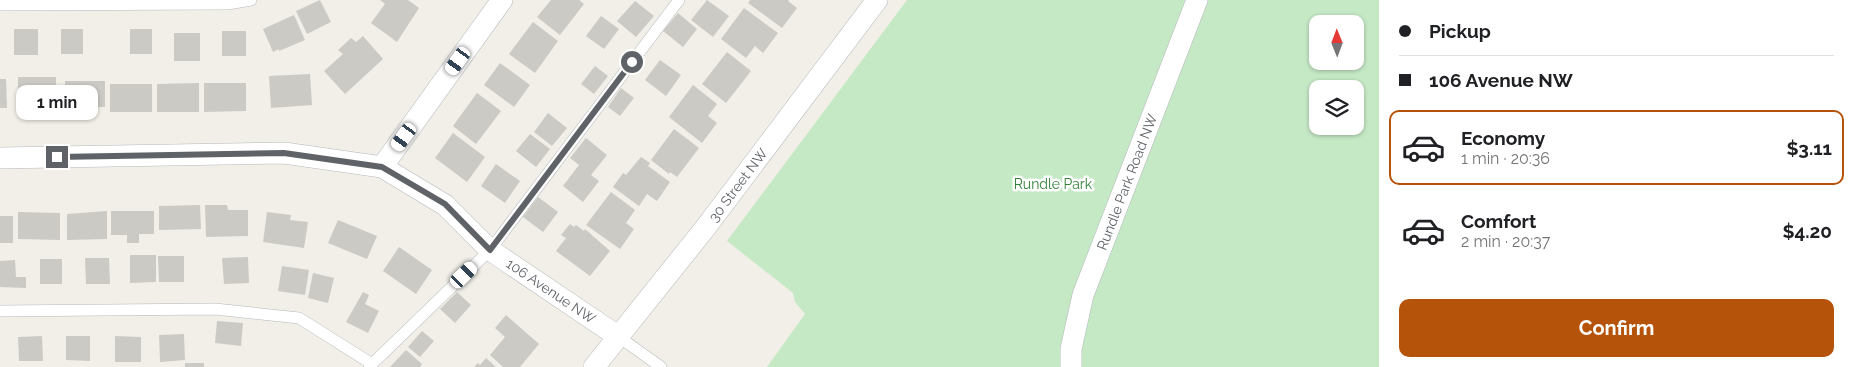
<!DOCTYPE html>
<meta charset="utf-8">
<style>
:root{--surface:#fff;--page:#f2f2f2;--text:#202124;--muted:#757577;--line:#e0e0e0;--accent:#b45309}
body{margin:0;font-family:Raleway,sans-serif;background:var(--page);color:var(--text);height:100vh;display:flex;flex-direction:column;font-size:19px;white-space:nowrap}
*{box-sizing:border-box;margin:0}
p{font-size:16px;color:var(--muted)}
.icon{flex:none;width:28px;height:28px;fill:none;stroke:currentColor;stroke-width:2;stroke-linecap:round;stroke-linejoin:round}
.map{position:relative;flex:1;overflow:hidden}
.sheet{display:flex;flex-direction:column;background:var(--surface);width:475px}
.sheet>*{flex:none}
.top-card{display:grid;align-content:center;height:110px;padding:0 20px;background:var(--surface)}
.needle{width:32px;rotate:359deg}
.buttons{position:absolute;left:1309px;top:15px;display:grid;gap:10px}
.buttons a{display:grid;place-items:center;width:55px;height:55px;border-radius:10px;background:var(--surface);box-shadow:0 1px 4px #0004;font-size:25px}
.end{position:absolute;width:22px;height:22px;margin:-11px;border:6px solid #5f6368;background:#fff;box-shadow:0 0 0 2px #fff}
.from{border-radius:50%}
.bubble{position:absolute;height:35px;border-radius:10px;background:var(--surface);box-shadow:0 1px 4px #0004;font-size:16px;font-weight:700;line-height:35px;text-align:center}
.car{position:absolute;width:15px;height:30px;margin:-15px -8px;border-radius:6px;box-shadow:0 0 4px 1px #0007;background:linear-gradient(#fff 24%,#345 0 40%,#fff 0 76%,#345 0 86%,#fff 0)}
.top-card b{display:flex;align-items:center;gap:18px;height:48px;font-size:19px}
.top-card b+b{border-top:1px solid var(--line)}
.top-card i{width:12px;height:12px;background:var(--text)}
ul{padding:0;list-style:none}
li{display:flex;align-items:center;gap:15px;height:75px;margin:0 10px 8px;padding:0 10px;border:2px solid transparent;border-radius:10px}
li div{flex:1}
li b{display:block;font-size:19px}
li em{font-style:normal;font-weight:700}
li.active{border-color:var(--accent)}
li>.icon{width:45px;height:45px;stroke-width:1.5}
.cta{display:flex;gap:10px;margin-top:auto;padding:10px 20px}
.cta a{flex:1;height:58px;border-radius:10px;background:var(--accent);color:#fff;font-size:20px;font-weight:700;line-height:58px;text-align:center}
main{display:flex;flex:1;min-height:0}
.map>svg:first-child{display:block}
.green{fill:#c5e8c5;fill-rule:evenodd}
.building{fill:#cccac5}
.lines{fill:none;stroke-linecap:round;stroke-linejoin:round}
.lane-casing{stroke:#b5b8bc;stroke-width:12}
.street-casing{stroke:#b5b8bc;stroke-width:22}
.lane{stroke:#fff;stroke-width:11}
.street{stroke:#fff;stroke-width:21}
.route{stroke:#5f6368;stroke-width:6}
.labels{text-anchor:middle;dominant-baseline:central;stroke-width:5;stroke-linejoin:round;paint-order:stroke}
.street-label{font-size:14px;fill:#5f6368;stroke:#fff}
.park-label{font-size:14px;fill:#348238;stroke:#fff}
</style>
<main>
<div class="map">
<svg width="1379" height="367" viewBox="0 0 1379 367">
<rect width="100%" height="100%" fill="#f1efe8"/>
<path class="green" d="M 907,0 L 1379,0 L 1379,367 L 767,367 L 805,314 L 795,302 L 793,293 L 727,241 ZM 1318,24 L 1355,24 L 1355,61 L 1318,61 ZM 1318,89 L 1355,89 L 1355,126 L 1318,126 Z"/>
<g class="building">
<polygon points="320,0 331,22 307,34 296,11"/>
<polygon points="380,0 408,0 419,8 397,42 371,23 385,4"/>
<polygon points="551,0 579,0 584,4 560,35 537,17"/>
<polygon points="707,0 729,16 713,37 691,20"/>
<polygon points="750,0 789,0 788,1 797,8 782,28 748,3"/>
<polygon points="635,1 654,16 636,37 617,21"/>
<polygon points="744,8 778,33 763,53 755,46 746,58 721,39"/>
<polygon points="678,13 697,29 683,47 663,31"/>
<polygon points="294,15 305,40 279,51 279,49 273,52 263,29"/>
<polygon points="601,16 619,29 604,49 586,36"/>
<polygon points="533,22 558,41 535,73 509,54"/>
<rect x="14" y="29" width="24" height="26"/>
<rect x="61" y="29" width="22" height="25"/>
<rect x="130" y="29" width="22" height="25"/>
<rect x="222" y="31" width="24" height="25"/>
<rect x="174" y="33" width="26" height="28"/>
<polygon points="363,36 383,59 345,94 324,71 343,54 338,50 351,38 356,42"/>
<polygon points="727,52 751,71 726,103 702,84"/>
<polygon points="660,60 681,75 666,96 645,80"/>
<polygon points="500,63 530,85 514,107 484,85"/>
<polygon points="595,66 608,76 594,94 581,84"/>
<polygon points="310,74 312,105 271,108 269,76"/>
<rect x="18" y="77" width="38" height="31"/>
<polygon points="0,79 6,79 7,108 0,108"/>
<polygon points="65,81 105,81 105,107 65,108"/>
<polygon points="199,83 199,112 157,112 157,84"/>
<polygon points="204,83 246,83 246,111 204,112"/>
<rect x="110" y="84" width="42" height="28"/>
<polygon points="693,85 717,104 708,116 717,123 702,143 669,117"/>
<polygon points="621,88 634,98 620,116 608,107"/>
<polygon points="477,93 501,111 476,144 453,126"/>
<polygon points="548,113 567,128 552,146 534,132"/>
<polygon points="674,129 699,148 677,177 670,172 669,174 651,160"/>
<polygon points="453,133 485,157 467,182 435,158"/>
<polygon points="530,134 550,149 536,167 516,151"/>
<polygon points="586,138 607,155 591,175 599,181 583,202 563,186 579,165 570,158"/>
<polygon points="641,157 650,163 648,166 670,182 657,201 647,194 639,206 613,187 623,173 626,175"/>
<polygon points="496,164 520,181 505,203 481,186"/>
<polygon points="611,192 635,210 626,223 634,229 620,249 586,225"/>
<polygon points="538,197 558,212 543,232 523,217"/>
<polygon points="200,205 201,229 159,230 159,206"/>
<polygon points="205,205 227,205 228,210 248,210 248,236 206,237"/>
<polygon points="107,211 107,239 67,240 67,214"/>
<polygon points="111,211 154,211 154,234 139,234 139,243 127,243 127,235 111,235"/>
<polygon points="18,212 60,213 60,240 18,239"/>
<polygon points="267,212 291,215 290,220 308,222 304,248 263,242"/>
<rect x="0" y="216" width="13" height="27"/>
<polygon points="338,220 377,236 367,259 328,243"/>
<polygon points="570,224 574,227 576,225 584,231 585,229 610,251 590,276 556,251 566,238 561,235"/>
<polygon points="399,247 432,270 416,294 383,271"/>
<polygon points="130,255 156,255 156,282 130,283"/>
<polygon points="158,256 184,256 184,282 159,282"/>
<polygon points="248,257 249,283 224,284 222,258"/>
<polygon points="85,258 109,258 110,284 86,284"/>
<rect x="40" y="259" width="22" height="25"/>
<polygon points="15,260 16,277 26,277 26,288 0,287 0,261"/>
<polygon points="282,266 309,270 305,295 278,291"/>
<polygon points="313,273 334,278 328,303 308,298"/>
<polygon points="363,292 369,295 365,304 379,311 368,333 346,322"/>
<polygon points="457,292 471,305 455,323 440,309"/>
<polygon points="506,315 539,344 520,367 503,367 490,355 505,337 495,328"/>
<polygon points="217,321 243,323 241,346 215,343"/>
<polygon points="422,331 434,341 420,357 408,347"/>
<polygon points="184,334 185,360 160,362 159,335"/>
<polygon points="42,336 43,361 19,361 18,337"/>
<polygon points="66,336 90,336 90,361 66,360"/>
<polygon points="115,336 141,337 141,362 115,362"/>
<polygon points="406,350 422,364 420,367 390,367"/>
<polygon points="486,358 496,367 474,367 478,363 480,365"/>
<rect x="185" y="363" width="19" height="4"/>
</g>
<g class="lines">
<defs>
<g id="lane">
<polyline points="0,5 228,4 251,0"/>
<polyline points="0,311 215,309 299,318 372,364"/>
<polyline points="619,337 661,367"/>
<polyline points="369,367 490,250 679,0"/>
</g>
<g id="street">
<polyline points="0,158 284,153 382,167 445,205 490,250 619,337"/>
<polyline points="382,167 502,0"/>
<polyline points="594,367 706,227 877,0"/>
<polyline points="1071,367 1071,349 1083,295 1197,0"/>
</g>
</defs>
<use href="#lane" class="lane-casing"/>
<use href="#street" class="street-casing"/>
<use href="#lane" class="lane"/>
<use href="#street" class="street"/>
</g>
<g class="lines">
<polyline class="route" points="57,157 284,153 382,167 445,204 490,250 632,62"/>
</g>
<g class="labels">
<g class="street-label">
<text transform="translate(1127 182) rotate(-69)">Rundle Park Road NW</text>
<text transform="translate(738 185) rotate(-53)">30 Street NW</text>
<text transform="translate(551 291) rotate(34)">106 Avenue NW</text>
</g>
<g class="park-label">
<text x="1053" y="184">Rundle Park</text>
</g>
</g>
</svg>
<div class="buttons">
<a><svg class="needle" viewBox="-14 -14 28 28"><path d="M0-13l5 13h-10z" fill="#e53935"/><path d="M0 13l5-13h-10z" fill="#757577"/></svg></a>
<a><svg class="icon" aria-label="layers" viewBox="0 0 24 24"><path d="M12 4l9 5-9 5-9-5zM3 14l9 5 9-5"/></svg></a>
</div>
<i class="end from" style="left:632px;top:62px"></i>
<i class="end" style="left:57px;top:157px"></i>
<div class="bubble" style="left:16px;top:85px;width:82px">1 min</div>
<i class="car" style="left:458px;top:61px;rotate:216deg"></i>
<i class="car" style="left:404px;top:137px;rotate:216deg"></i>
<i class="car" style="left:464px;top:275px;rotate:46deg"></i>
</div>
<section class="sheet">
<div class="top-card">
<b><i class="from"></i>Pickup</b>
<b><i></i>106 Avenue NW</b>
</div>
<ul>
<li class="active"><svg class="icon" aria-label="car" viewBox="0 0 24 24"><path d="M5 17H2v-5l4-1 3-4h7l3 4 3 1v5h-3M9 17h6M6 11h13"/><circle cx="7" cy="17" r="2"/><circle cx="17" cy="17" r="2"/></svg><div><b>Economy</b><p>1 min · 20:36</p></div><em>$3.11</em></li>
<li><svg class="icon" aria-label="car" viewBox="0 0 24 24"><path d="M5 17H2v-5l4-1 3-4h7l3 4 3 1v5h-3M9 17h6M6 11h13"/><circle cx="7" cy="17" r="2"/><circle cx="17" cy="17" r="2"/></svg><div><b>Comfort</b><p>2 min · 20:37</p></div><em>$4.20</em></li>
</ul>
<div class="cta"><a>Confirm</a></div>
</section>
</main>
